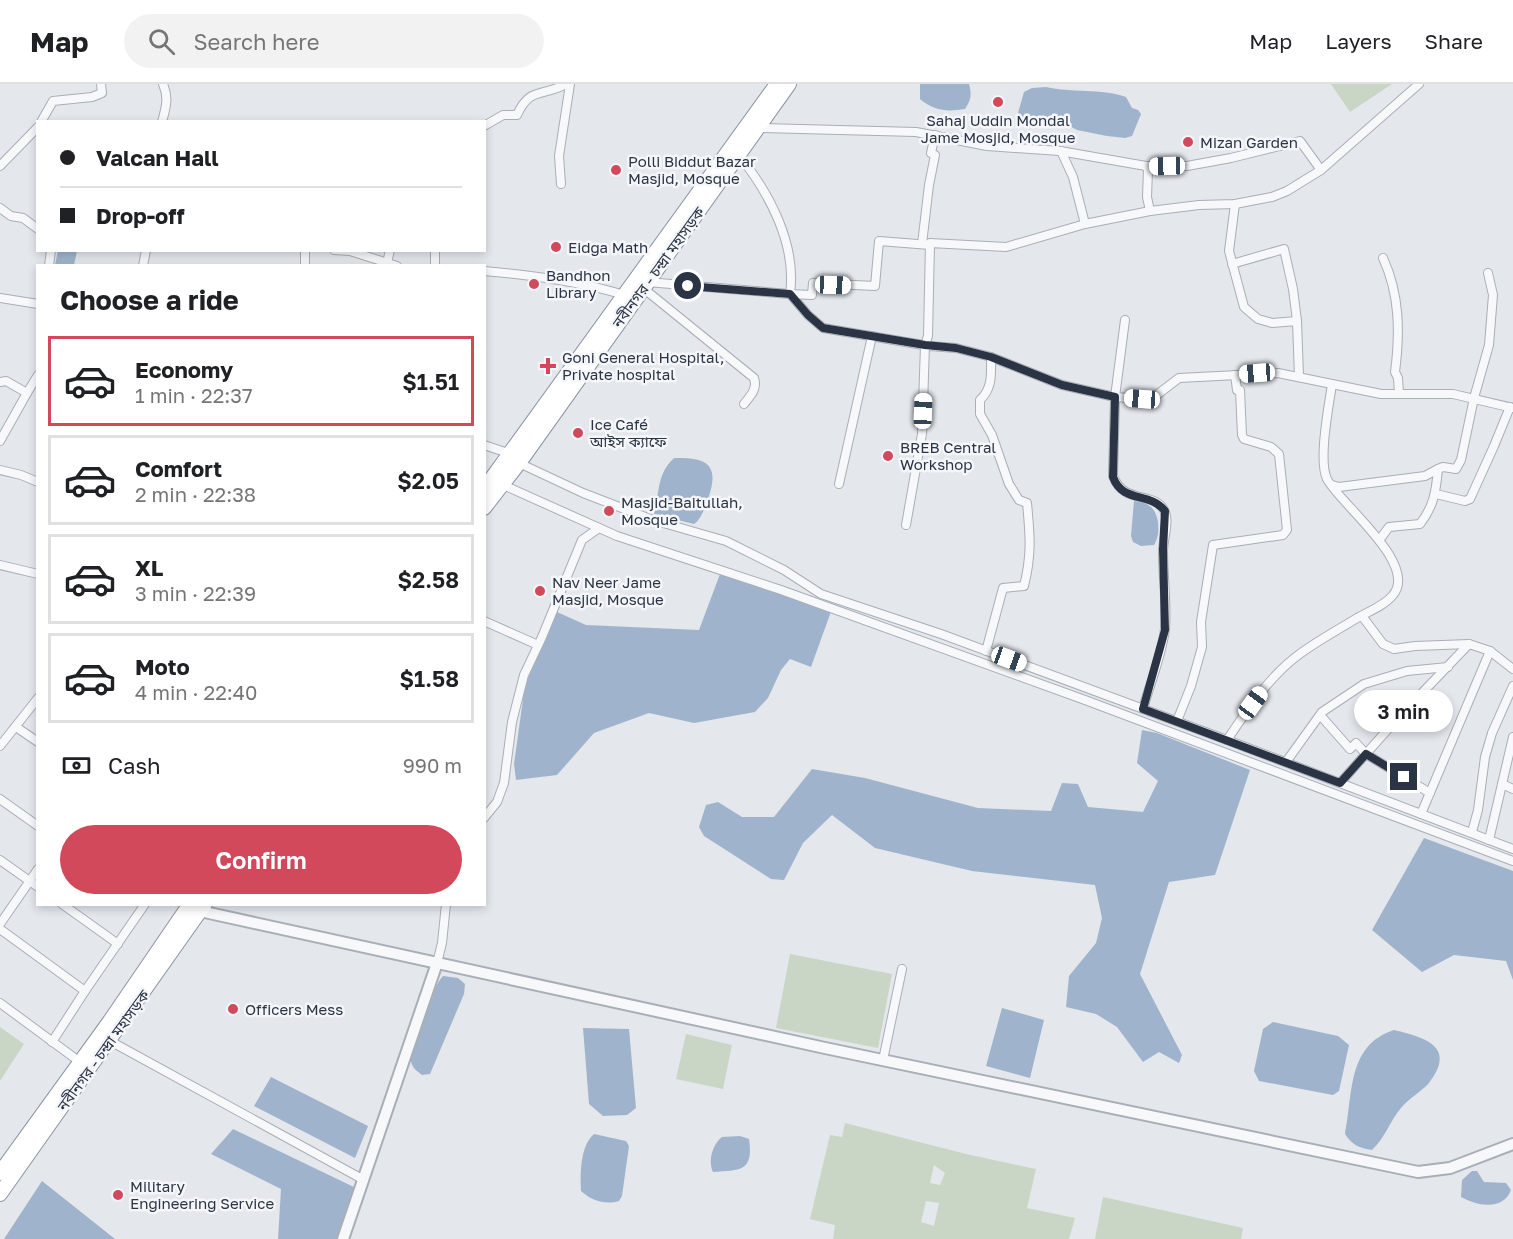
<!DOCTYPE html>
<meta charset="utf-8">
<style>
:root{--surface:#fff;--page:#f2f2f2;--text:#202124;--muted:#757577;--line:#e0e0e0;--accent:#d1495b}
body{margin:0;font-family:"Golos Text","Noto Sans Bengali",sans-serif;background:var(--page);color:var(--text);height:100vh;display:flex;flex-direction:column;font-size:22px;white-space:nowrap}
*{box-sizing:border-box;margin:0}
p{font-size:20px;color:var(--muted)}
.icon{flex:none;width:33px;height:33px;fill:none;stroke:currentColor;stroke-width:2;stroke-linecap:round;stroke-linejoin:round}
.map{position:relative;flex:1;overflow:hidden}
.panel{position:absolute;left:36px;top:180px;width:450px;height:642px;display:flex;flex-direction:column;background:var(--surface);border-radius:0px;box-shadow:0 3px 9px #0003}
.panel>*{flex:none}
.top-card{position:absolute;left:36px;top:36px;width:450px;height:132px;border-radius:0px;box-shadow:0 3px 9px #0003;display:grid;align-content:center;height:132px;padding:0 24px;background:var(--surface)}
.end{position:absolute;width:27px;height:27px;margin:-14px;border:8px solid #2b3445;background:#fff;box-shadow:0 0 0 3px #fff}
.from{border-radius:50%}
.bubble{position:absolute;height:42px;border-radius:21px;background:var(--surface);box-shadow:0 3px 9px #0003;font-size:20px;font-weight:600;line-height:42px;text-align:center}
.car{position:absolute;width:18px;height:36px;margin:-18px -9px;border-radius:8px;box-shadow:0 0 4px 2px #0007;background:linear-gradient(#fff 24%,#345 0 40%,#fff 0 76%,#345 0 86%,#fff 0)}
.top-card b{display:flex;align-items:center;gap:21px;height:57px;font-size:22px}
.top-card b+b{border-top:2px solid var(--line)}
.top-card i{width:15px;height:15px;background:var(--text)}
ul{padding:0;list-style:none}
li{display:flex;align-items:center;gap:18px;height:90px;margin:0 12px 9px;padding:0 12px;border:3px solid var(--line);border-radius:0px}
li div{flex:1}
li b{display:block;font-size:22px}
li em{font-style:normal;font-weight:600}
li.on{border-color:var(--accent)}
li>.icon{width:54px;height:54px;stroke-width:1.5}
h2{padding:0 24px;font-size:27px;line-height:72px}
.pay{display:flex;align-items:center;gap:15px;height:66px;padding:0 24px;font-size:22px}
.pay p{margin-inline-start:auto}
.primary-button{display:flex;gap:12px;margin-top:auto;padding:12px 24px}
.primary-button a{flex:1;height:69px;border-radius:36px;background:var(--accent);color:#fff;font-size:24px;font-weight:600;line-height:69px;text-align:center}
header{display:flex;align-items:center;gap:36px;box-sizing:border-box;height:84px;padding:0 30px;background:var(--surface);border-bottom:2px solid var(--line)}
header strong{font-size:28px}
nav{display:flex;gap:33px;margin-inline-start:auto;font-size:21px}
.search{width:420px;height:54px;background:var(--page);display:flex;align-items:center;gap:15px;box-sizing:border-box;padding:0 21px;border-radius:33px;color:var(--muted);font-size:22px}
.map>svg:first-child{display:block}
.green{fill:#c9d6c5;fill-rule:evenodd}
.water{fill:#9fb4cc}
.lines{fill:none;stroke-linecap:round;stroke-linejoin:round}
.minor-casing{stroke:#a9aeb7;stroke-width:10}
.tertiary-casing{stroke:#a9aeb7;stroke-width:14}
.trunk-casing{stroke:#8b94a3;stroke-width:16}
.minor{stroke:#f7f8fa;stroke-width:8}
.tertiary{stroke:#f7f8fa;stroke-width:10}
.trunk{stroke:#fff;stroke-width:14}
.route{stroke:#2b3445;stroke-width:8}
.poi-dot{fill:#d1495b;stroke:#f4f6f9;stroke-width:2}
.labels{text-anchor:middle;dominant-baseline:central;stroke-width:5;stroke-linejoin:round;paint-order:stroke}
.poi-label{font-size:15px;fill:#2b3445;stroke:#f4f6f9;text-anchor:start}
.street-label{font-size:15px;fill:#2b3445;stroke:#f4f6f9}
</style>
<header>
<strong>Map</strong>
<div class="search"><svg class="icon" aria-label="search" viewBox="0 0 24 24"><circle cx="10" cy="10" r="6"/><path d="M15 15l6 6"/></svg>Search here</div>
<nav><a>Map</a><a>Layers</a><a>Share</a></nav>
</header>
<div class="map">
<svg width="1513" height="1155" viewBox="0 0 1513 1155">
<rect width="100%" height="100%" fill="#e4e7ec"/>
<g class="green">
<polygon points="1331,0 1392,0 1350,28"/>
<polygon points="790,870 892,890 878,964 776,944"/>
<polygon points="0,943 24,960 0,997"/>
<polygon points="686,950 732,961 723,1005 676,995"/>
<path d="M 845,1039 L 966,1070 L 1036,1085 L 1027,1124 L 1075,1134 L 1069,1155 L 833,1155 L 835,1141 L 810,1135 L 830,1051 L 842,1053 ZM 934,1081 L 945,1089 L 940,1101 L 930,1099 ZM 926,1117 L 939,1119 L 934,1142 L 921,1138 Z"/>
<polygon points="1103,1113 1243,1144 1241,1155 1095,1155"/>
</g>
<g class="water">
<path d="M 920,0 L 969,0 C 972,11 971,16 965,25 C 947,28 934,27 920,15 Z"/>
<path d="M 1046,3 C 1072,9 1101,4 1126,13 L 1132,24 L 1138,26 L 1141,30 L 1132,52 L 1125,54 L 1107,52 L 1077,46 L 1057,35 L 1022,36 L 1018,29 L 1024,8 L 1032,4 Z"/>
<polygon points="58,167 77,167 74,181 55,181"/>
<path d="M 674,374 C 708,373 720,381 708,415 C 704,425 702,434 694,440 L 654,430 C 660,409 656,391 674,374 Z"/>
<path d="M 1134,417 C 1138,418 1144,418 1148,421 C 1160,427 1161,451 1154,461 L 1141,462 L 1133,458 L 1131,452 Z"/>
<polygon points="723,482 833,522 811,583 790,575 781,586 768,614 755,628 694,639 649,629 594,649 557,691 516,696 514,680 525,601 557,528 586,541 699,546"/>
<polygon points="1142,646 1157,649 1250,686 1215,791 1169,798 1140,890 1182,971 1179,979 1159,968 1143,978 1117,943 1096,930 1066,923 1069,892 1096,859 1102,834 1095,801 972,787 875,764 832,731 803,759 784,796 771,795 704,752 699,743 706,721 718,718 742,733 774,733 812,685 865,694 978,724 1051,727 1062,699 1078,700 1088,723 1143,728 1158,697 1137,679"/>
<polygon points="1424,754 1513,787 1513,896 1506,877 1454,871 1422,888 1372,846"/>
<path d="M 443,892 L 458,894 L 465,900 L 464,910 L 430,990 L 422,991 C 417,987 412,984 411,977 C 410,957 422,939 429,922 C 434,912 435,900 443,892 Z"/>
<polygon points="1002,924 1044,936 1030,994 986,982"/>
<polygon points="1273,938 1338,952 1349,961 1339,1007 1333,1011 1259,997 1254,987 1263,945"/>
<polygon points="583,944 629,945 636,1024 627,1031 603,1032 589,1020"/>
<path d="M 1394,946 C 1423,953 1458,962 1429,999 C 1421,1008 1409,1014 1401,1024 C 1390,1037 1385,1054 1372,1066 C 1359,1064 1352,1061 1345,1050 C 1353,1010 1347,961 1394,946 Z"/>
<polygon points="271,993 368,1042 355,1074 254,1022"/>
<polygon points="233,1045 358,1105 339,1155 278,1155 281,1105 211,1070"/>
<path d="M 594,1050 L 626,1057 L 629,1062 L 622,1112 L 619,1117 C 605,1121 592,1117 581,1107 C 580,1090 580,1062 594,1050 Z"/>
<path d="M 740,1052 L 749,1055 C 754,1088 740,1086 713,1088 C 708,1077 712,1061 722,1053 Z"/>
<path d="M 1472,1087 L 1477,1087 L 1484,1098 L 1506,1099 L 1511,1106 C 1503,1127 1477,1122 1461,1113 L 1462,1096 Z"/>
<polygon points="42,1097 115,1155 4,1155"/>
</g>
<g class="lines">
<defs>
<g id="minor">
<polyline points="41,38 53,17 92,13 102,9 101,0"/>
<path d="M 162,38 C 166,23 169,14 163,0"/>
<path d="M 484,42 L 503,31 L 517,31 C 530,2 543,13 566,0"/>
<polyline points="758,44 916,48 987,62 1060,67 1146,82 1187,82 1231,74 1300,57 1321,86"/>
<polyline points="1061,67 1073,93 1085,140"/>
<path d="M 739,71 C 769,109 797,160 790,210 L 812,211 L 813,199 L 875,202 L 879,157 L 930,161"/>
<polyline points="0,82 38,43"/>
<polyline points="1146,82 1148,86 1147,113 1150,127"/>
<polyline points="561,100 559,72 570,0"/>
<polyline points="1235,120 1229,167 1244,223 1258,235 1272,239 1297,237 1299,293"/>
<polyline points="0,124 11,132 23,134 38,145"/>
<polyline points="922,160 929,101 935,71 931,69 935,51"/>
<polyline points="334,166 350,167 397,182"/>
<path d="M 1383,174 C 1400,211 1400,249 1395,288 L 1398,294 L 1399,310"/>
<polyline points="387,179 390,166"/>
<polyline points="1232,180 1284,165 1293,205 1297,237"/>
<polyline points="49,182 51,166"/>
<polyline points="143,182 146,166"/>
<polyline points="305,182 305,166"/>
<polyline points="435,182 435,166"/>
<path d="M 484,187 C 532,191 579,197 624,211"/>
<polyline points="647,198 790,210 808,231 823,244 929,262 956,264 991,273 1062,301 1115,313 1142,315 1158,310 1179,294 1278,289 1381,310 1453,310 1513,324"/>
<path d="M 643,204 L 754,294 C 758,305 750,312 744,320"/>
<polyline points="0,214 38,220"/>
<path d="M 1125,236 L 1115,313 L 1113,392 C 1124,421 1154,407 1164,426 C 1170,437 1163,455 1163,467 C 1163,493 1167,519 1165,545 C 1162,571 1150,599 1143,625"/>
<polyline points="0,298 6,297 27,309 38,291"/>
<polyline points="0,357 27,309"/>
<polyline points="484,361 511,370"/>
<polyline points="519,379 583,409 653,436 726,457 784,486 821,510 941,550 1227,656 1513,765"/>
<polyline points="0,386 21,391 38,398"/>
<polyline points="501,400 617,452 781,506 1085,616 1513,777"/>
<polyline points="839,400 872,252"/>
<polyline points="1332,401 1339,403 1425,392 1438,385"/>
<polyline points="1436,410 1465,417 1470,415 1494,362 1510,323"/>
<polyline points="906,441 922,350 925,261 928,252 930,159 1006,163 1085,140 1150,127 1199,121 1235,120 1272,113 1287,107 1321,86 1419,0"/>
<path d="M 1380,455 L 1389,443 L 1420,440 C 1434,422 1436,407 1438,385 L 1443,383 L 1456,385 L 1461,376 L 1474,314 L 1489,261 L 1493,211 L 1488,189"/>
<polyline points="0,481 38,490"/>
<polyline points="1362,532 1383,560 1394,565 1415,562 1469,560 1490,567 1513,585"/>
<polyline points="484,537 538,561"/>
<path d="M 986,567 L 1003,504 L 1024,502 C 1032,470 1030,451 1027,419 L 1019,416 L 1009,400 L 992,351 L 980,330 L 980,316 C 993,304 991,289 991,273"/>
<polyline points="1320,631 1350,665 1356,659 1366,670 1430,709"/>
<polyline points="1177,637 1191,602 1202,563 1201,538 1213,461 1283,451 1287,446 1279,370 1271,363 1244,355 1242,351 1240,306 1237,306 1235,291"/>
<polyline points="16,643 38,658"/>
<path d="M 1227,656 C 1248,625 1270,591 1301,569 C 1319,556 1339,545 1359,533 C 1370,527 1385,521 1393,511 C 1419,480 1340,420 1327,395 C 1318,376 1329,321 1332,300"/>
<polyline points="0,662 38,614"/>
<polyline points="1286,678 1322,628 1364,600 1407,587 1448,583"/>
<polyline points="1340,699 1397,635 1469,560"/>
<polyline points="1502,700 1513,705"/>
<polyline points="0,715 38,742"/>
<polyline points="1421,730 1490,567"/>
<polyline points="484,734 497,718 504,699 512,638 524,591 542,553 582,456 599,444"/>
<polyline points="1472,748 1478,726 1485,673 1492,649 1513,602"/>
<polyline points="1489,756 1513,653"/>
<polyline points="0,776 38,803"/>
<polyline points="62,820 118,860"/>
<polyline points="0,840 38,785"/>
<polyline points="0,845 85,907"/>
<polyline points="437,879 442,859 446,820"/>
<polyline points="0,919 80,978"/>
<polyline points="110,957 364,1096"/>
<polyline points="52,958 85,907 145,820"/>
<polyline points="883,976 902,885"/>
</g>
<g id="tertiary">
<polyline points="200,827 825,964 1418,1088 1450,1084 1513,1060"/>
<polyline points="343,1155 437,879"/>
</g>
<g id="trunk">
<polyline points="484,405 777,0"/>
<polyline points="484,424 519,379 789,0"/>
<polyline points="0,1089 110,937 190,820"/>
<polyline points="0,1110 205,820"/>
</g>
</defs>
<use href="#minor" class="minor-casing"/>
<use href="#tertiary" class="tertiary-casing"/>
<use href="#trunk" class="trunk-casing"/>
<use href="#minor" class="minor"/>
<use href="#tertiary" class="tertiary"/>
<use href="#trunk" class="trunk"/>
</g>
<g class="lines">
<path class="route" d="M 688,202 L 790,210 L 808,231 L 823,244 L 925,261 L 956,264 L 991,273 L 1062,301 L 1115,313 L 1113,393 C 1123,420 1149,407 1165,427 L 1163,465 L 1165,546 L 1143,625 L 1340,699 L 1366,670 L 1404,693"/>
</g>
<g class="poi-dot">
<circle cx="998" cy="18" r="6"/>
<circle cx="1188" cy="58" r="6"/>
<circle cx="616" cy="86" r="6"/>
<circle cx="556" cy="163" r="6"/>
<circle cx="534" cy="200" r="6"/>
<path d="M545 273h6v6h6v6h-6v6h-6v-6h-6v-6h6z"/>
<circle cx="578" cy="349" r="6"/>
<circle cx="888" cy="372" r="6"/>
<circle cx="609" cy="427" r="6"/>
<circle cx="540" cy="507" r="6"/>
<circle cx="233" cy="925" r="6"/>
<circle cx="118" cy="1111" r="6"/>
</g>
<g class="labels">
<g class="poi-label">
<text x="998" y="36" text-anchor="middle">Sahaj Uddin Mondal<tspan x="998" dy="17">Jame Mosjid, Mosque</tspan></text>
<text x="1200" y="58">Mizan Garden</text>
<text x="628" y="77">Polli Biddut Bazar<tspan x="628" dy="17">Masjid, Mosque</tspan></text>
<text x="568" y="163">Eidga Math</text>
<text x="546" y="191">Bandhon<tspan x="546" dy="17">Library</tspan></text>
<text x="562" y="273">Goni General Hospital,<tspan x="562" dy="17">Private hospital</tspan></text>
<text x="590" y="340">Ice Café<tspan x="590" dy="17">আইস ক্যাফে</tspan></text>
<text x="900" y="363">BREB Central<tspan x="900" dy="17">Workshop</tspan></text>
<text x="621" y="418">Masjid-Baitullah,<tspan x="621" dy="17">Mosque</tspan></text>
<text x="552" y="498">Nav Neer Jame<tspan x="552" dy="17">Masjid, Mosque</tspan></text>
<text x="245" y="925">Officers Mess</text>
<text x="130" y="1102">Military<tspan x="130" dy="17">Engineering Service</tspan></text>
</g>
<g class="street-label">
<text transform="translate(658 183) rotate(-54)">নবীনগর - চন্দ্রা মহাসড়ক</text>
<text transform="translate(103 966) rotate(-54)">নবীনগর - চন্দ্রা মহাসড়ক</text>
</g>
</g>
</svg>
<i class="end from" style="left:688px;top:202px"></i>
<i class="end" style="left:1404px;top:693px"></i>
<div class="bubble" style="left:1354px;top:606px;width:99px">3 min</div>
<i class="car" style="left:1167px;top:82px;rotate:269deg"></i>
<i class="car" style="left:833px;top:201px;rotate:92deg"></i>
<i class="car" style="left:1257px;top:289px;rotate:266deg"></i>
<i class="car" style="left:1142px;top:315px;rotate:274deg"></i>
<i class="car" style="left:923px;top:327px;rotate:2deg"></i>
<i class="car" style="left:1009px;top:575px;rotate:110deg"></i>
<i class="car" style="left:1253px;top:619px;rotate:36deg"></i>
<div class="top-card">
<b><i class="from"></i>Valcan Hall</b>
<b><i></i>Drop-off</b>
</div>
<section class="panel">
<h2>Choose a ride</h2>
<ul>
<li class="on"><svg class="icon" aria-label="car" viewBox="0 0 24 24"><path d="M5 17H2v-5l4-1 3-4h7l3 4 3 1v5h-3M9 17h6M6 11h13"/><circle cx="7" cy="17" r="2"/><circle cx="17" cy="17" r="2"/></svg><div><b>Economy</b><p>1 min · 22:37</p></div><em>$1.51</em></li>
<li><svg class="icon" aria-label="car" viewBox="0 0 24 24"><path d="M5 17H2v-5l4-1 3-4h7l3 4 3 1v5h-3M9 17h6M6 11h13"/><circle cx="7" cy="17" r="2"/><circle cx="17" cy="17" r="2"/></svg><div><b>Comfort</b><p>2 min · 22:38</p></div><em>$2.05</em></li>
<li><svg class="icon" aria-label="car" viewBox="0 0 24 24"><path d="M5 17H2v-5l4-1 3-4h7l3 4 3 1v5h-3M9 17h6M6 11h13"/><circle cx="7" cy="17" r="2"/><circle cx="17" cy="17" r="2"/></svg><div><b>XL</b><p>3 min · 22:39</p></div><em>$2.58</em></li>
<li><svg class="icon" aria-label="car" viewBox="0 0 24 24"><path d="M5 17H2v-5l4-1 3-4h7l3 4 3 1v5h-3M9 17h6M6 11h13"/><circle cx="7" cy="17" r="2"/><circle cx="17" cy="17" r="2"/></svg><div><b>Moto</b><p>4 min · 22:40</p></div><em>$1.58</em></li>
</ul>
<div class="pay"><svg class="icon" aria-label="cash" viewBox="0 0 24 24"><path d="M3 7h18v10H3z"/><circle cx="12" cy="12" r="2"/></svg>Cash<p>990 m</p></div>
<div class="primary-button"><a>Confirm</a></div>
</section>
</div>
